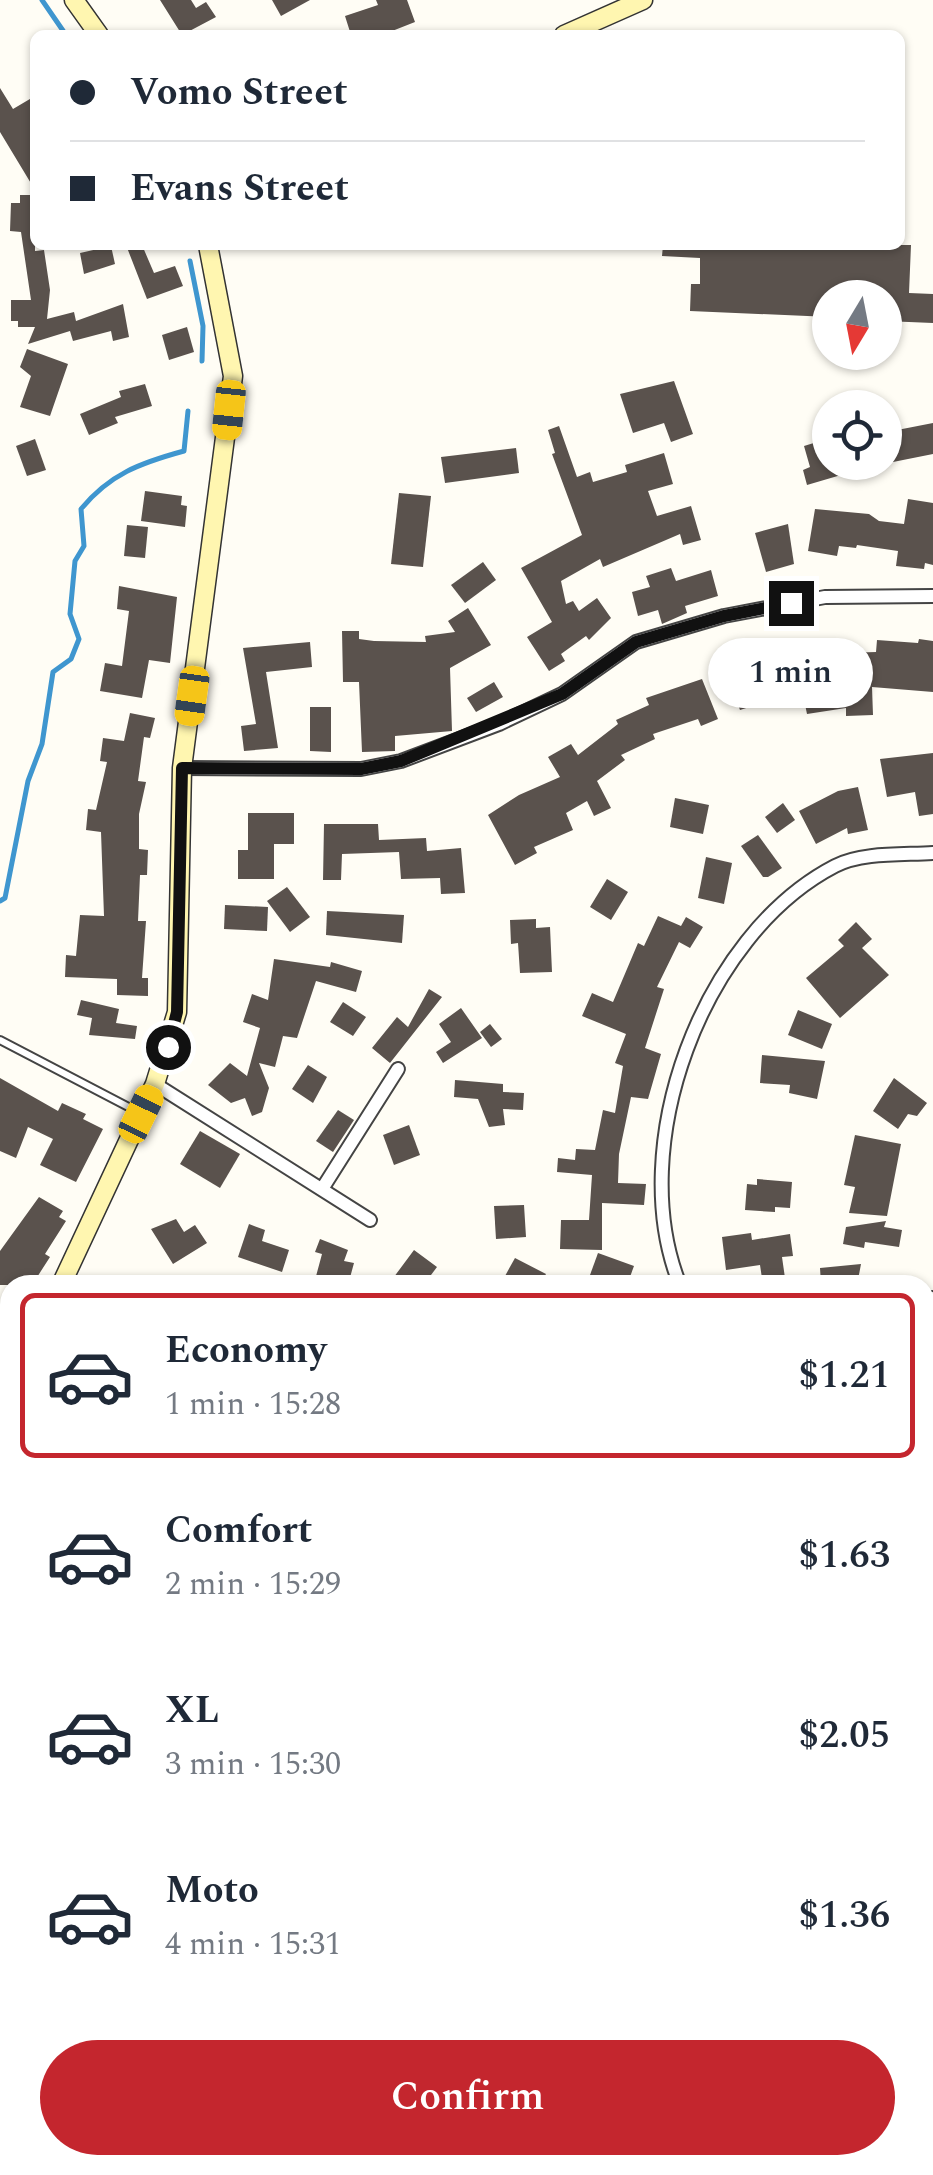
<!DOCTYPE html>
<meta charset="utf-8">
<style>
:root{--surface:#fff;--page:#f2f2f3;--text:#1f2937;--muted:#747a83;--line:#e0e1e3;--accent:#c4262e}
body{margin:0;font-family:Spectral,serif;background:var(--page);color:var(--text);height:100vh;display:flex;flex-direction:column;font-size:38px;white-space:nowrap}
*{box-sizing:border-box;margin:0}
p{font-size:32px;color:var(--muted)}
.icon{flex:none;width:55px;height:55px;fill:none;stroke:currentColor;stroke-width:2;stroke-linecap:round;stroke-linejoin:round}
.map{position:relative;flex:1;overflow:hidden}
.panel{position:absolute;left:0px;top:1275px;width:935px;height:900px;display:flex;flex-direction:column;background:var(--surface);border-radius:30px 30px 0 0;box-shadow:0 2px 8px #0004}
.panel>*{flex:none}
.guide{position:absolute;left:30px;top:30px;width:875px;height:220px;border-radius:15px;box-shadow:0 2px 8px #0004;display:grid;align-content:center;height:220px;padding:0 40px;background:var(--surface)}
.needle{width:65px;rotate:190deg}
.fabs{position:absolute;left:812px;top:280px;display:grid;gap:20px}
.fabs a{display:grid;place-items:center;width:90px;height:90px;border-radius:50%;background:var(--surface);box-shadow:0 2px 8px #0004;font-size:50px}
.end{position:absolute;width:45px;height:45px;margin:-22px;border:12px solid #111;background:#fff;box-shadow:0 0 0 5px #fff}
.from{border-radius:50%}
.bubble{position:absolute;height:70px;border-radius:35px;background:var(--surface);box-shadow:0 2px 8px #0004;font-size:32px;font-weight:600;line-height:70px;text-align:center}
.car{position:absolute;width:30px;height:60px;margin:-30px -15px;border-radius:12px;box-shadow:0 0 8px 2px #0007;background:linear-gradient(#f5c518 24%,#345 0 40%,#f5c518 0 76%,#345 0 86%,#f5c518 0)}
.guide b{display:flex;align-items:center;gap:35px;height:95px;font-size:38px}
.guide b+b{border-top:2px solid var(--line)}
.guide i{width:25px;height:25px;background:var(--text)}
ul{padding:18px 0 0;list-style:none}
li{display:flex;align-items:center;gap:30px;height:165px;margin:0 20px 15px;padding:0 20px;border:5px solid transparent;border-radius:15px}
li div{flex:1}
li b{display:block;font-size:38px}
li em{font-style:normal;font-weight:600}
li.current{border-color:var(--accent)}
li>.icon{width:90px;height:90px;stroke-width:1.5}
.action{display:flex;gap:20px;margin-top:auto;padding:20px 40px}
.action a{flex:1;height:115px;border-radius:60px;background:var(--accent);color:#fff;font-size:40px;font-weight:600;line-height:115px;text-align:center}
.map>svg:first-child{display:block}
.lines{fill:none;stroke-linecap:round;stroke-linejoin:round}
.stream{stroke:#3f96cf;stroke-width:5}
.building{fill:#5a524d}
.lane-casing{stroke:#444;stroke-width:10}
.street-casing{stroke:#444;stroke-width:16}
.secondary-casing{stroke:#333;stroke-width:21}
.lane{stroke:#fff;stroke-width:6}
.street{stroke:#fff;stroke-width:12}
.secondary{stroke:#fff6b0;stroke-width:18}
.route{stroke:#111;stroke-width:12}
</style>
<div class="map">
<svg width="933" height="2175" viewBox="0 0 933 2175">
<rect width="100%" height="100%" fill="#fffdf5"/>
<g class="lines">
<g class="stream">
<polyline points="42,0 66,35"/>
<polyline points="190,261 203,326 202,361"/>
<path d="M 0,901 L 5,898 L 28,781 L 42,744 L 53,672 L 71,659 L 79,639 L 70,614 L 75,561 L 84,546 L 81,509 C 110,474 140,463 184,451 L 188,411"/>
</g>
</g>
<g class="building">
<polygon points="160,0 191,0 196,8 206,2 216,17 182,35"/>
<polygon points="272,0 310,0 281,16"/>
<polygon points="376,0 407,0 415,22 382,35 351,35 345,16 378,5"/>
<polygon points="0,88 13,109 35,96 35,190 0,132"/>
<polygon points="20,195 35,195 35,251 44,250 50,290 47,319 74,312 76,321 123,304 129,337 113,341 111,331 73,341 70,331 28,344 35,327 18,327 18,321 11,321 11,300 31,300 21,232 10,231 11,203 20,203"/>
<polygon points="126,245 142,245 154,273 175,266 183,286 147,299"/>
<polygon points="663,245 911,245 909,293 933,294 933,323 885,321 885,298 830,298 830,317 690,311 691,284 700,284 700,258 662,256"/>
<polygon points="111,246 115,264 84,274 80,253"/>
<polygon points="187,327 194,352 169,360 162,335"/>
<polygon points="27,349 68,364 50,416 20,407 31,376 20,367"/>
<polygon points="674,381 693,434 671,442 664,423 633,433 620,394"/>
<polygon points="145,384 152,406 115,417 118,423 89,435 80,414 121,397 119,391"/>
<polygon points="933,423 933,454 893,462 887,432"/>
<polygon points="559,426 577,477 590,472 593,482 627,472 625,465 664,453 673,484 648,491 657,516 691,506 701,540 683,545 680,534 603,567 600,559 561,581 566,604 573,601 579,611 597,598 611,618 589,640 586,636 561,654 565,661 549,671 527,637 552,622 521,568 582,535 552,454 555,453 548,430"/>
<polygon points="830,438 830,462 837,462 841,475 807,485 803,470 810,467 804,446"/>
<polygon points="35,439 46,470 27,476 16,446"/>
<polygon points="516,448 519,473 445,483 441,457"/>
<polygon points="145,491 182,496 181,505 187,506 185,527 141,521"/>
<polygon points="399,493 431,496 423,567 391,564"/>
<polygon points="908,499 933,503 933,565 925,563 924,569 896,566 898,551 857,545 856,548 839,546 837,556 808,551 815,509 869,514 879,521 904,524"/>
<polygon points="788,524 794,564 766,572 755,533"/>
<polygon points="127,525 148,527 145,558 124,556"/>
<polygon points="483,562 496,580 465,603 451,585"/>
<polygon points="671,568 676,581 711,570 718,596 685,606 687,613 662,624 658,610 638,616 632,592 650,587 646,576"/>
<polygon points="119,586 177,597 170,663 149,660 142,698 100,691 105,663 122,666 129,611 117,609"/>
<polygon points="468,608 491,645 450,668 452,731 395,736 395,751 362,752 359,682 343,682 342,631 359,631 359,639 374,641 426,642 425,636 455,632 448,621"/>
<polygon points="919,639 933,641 933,692 872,687 873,715 846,716 846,708 807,714 802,690 740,710 721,660 783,642 791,672 844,663 844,653 876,652 877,640 918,643"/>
<polygon points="310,642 312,667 266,672 278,748 244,751 241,726 256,724 243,648"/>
<polygon points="702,679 718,719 701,726 698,719 653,734 655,739 621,755 625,760 597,781 611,808 594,816 587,801 566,813 573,830 534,847 537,853 515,865 488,815 519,795 560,777 548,757 571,744 578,755 618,724 616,720 649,705 646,698"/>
<polygon points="494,682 503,697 476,712 467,698"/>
<polygon points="310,707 331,707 331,752 310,751"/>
<polygon points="130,713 155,718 150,738 144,737 138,781 146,782 139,814 139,849 148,850 147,875 140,875 138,921 146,921 142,978 148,978 148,996 117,995 117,979 65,977 66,955 76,956 80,915 104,916 101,832 86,830 88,809 96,810 107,762 100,761 103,738 124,741"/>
<polygon points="933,753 933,814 919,816 915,792 887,797 880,759"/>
<polygon points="858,787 868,830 848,834 847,828 816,844 799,811 838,791"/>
<polygon points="675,798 709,805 703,834 670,827"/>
<polygon points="783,803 795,820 777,833 765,817"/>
<polygon points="248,813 294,813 294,844 274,844 274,879 238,879 238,850 248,850"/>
<polygon points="324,824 378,824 379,840 426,838 427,851 461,848 465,893 441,894 440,878 401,879 399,852 342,854 341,880 323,880"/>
<polygon points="758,835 782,868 768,877 763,877 741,846"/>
<polygon points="706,857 732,863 724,904 698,898"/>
<polygon points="607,879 628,892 611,920 590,907"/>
<polygon points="287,887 310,917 290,932 267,901"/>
<polygon points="225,905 268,907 267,931 224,929"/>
<polygon points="327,911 404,915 402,943 326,935"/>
<polygon points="658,916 681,926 686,917 703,927 690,948 679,942 657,987 664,989 645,1048 661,1054 648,1099 631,1097 619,1154 618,1183 646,1184 644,1205 602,1203 602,1250 560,1249 561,1220 589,1220 592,1175 557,1172 558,1158 575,1160 576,1149 595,1150 603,1110 615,1113 623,1066 615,1063 626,1034 582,1016 592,993 613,1002 638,943 644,946"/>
<polygon points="536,919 536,928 550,927 552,972 520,973 518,943 511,944 510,920"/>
<polygon points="856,922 872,939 862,948 889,975 840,1018 806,978 844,946 838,940"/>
<polygon points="274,959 330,967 331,962 362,971 356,992 316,981 297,1038 283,1036 275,1067 259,1063 269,1088 262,1112 252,1116 245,1098 231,1103 208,1085 230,1063 247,1076 260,1028 243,1022 252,994 268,1000"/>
<polygon points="429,989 442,997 390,1063 372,1048 397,1017 408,1027"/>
<polygon points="81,1000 119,1009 116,1023 137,1026 135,1039 89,1035 92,1018 77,1015"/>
<polygon points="343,1002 366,1017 353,1036 330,1022"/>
<polygon points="461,1008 482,1038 443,1063 436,1052 451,1042 439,1024"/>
<polygon points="798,1010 832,1024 822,1049 788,1035"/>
<polygon points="490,1024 502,1039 491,1047 480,1032"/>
<polygon points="762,1055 825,1061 817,1099 789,1093 790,1085 760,1083"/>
<polygon points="308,1065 327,1077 313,1103 292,1089"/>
<polygon points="0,1078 58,1111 62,1103 86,1114 83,1119 103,1129 76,1182 40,1165 53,1139 28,1127 16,1158 0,1151"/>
<polygon points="894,1078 927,1103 917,1116 908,1114 898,1129 873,1111"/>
<polygon points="455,1080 503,1084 503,1092 524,1093 523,1110 503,1109 505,1125 489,1127 478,1099 454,1097"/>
<polygon points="338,1110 354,1120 333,1152 316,1141"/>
<polygon points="409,1125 420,1155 394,1165 383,1135"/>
<polygon points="200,1131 240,1154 220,1188 180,1164"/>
<polygon points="855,1135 901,1144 887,1216 849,1213 855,1187 844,1185"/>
<polygon points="757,1179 792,1182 790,1208 775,1207 775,1212 745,1210 747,1184 757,1185"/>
<polygon points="39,1197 63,1211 59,1217 66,1221 45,1254 50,1257 32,1285 0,1285 0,1251"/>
<polygon points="524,1205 526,1237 496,1239 494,1206"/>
<polygon points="176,1219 184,1232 195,1225 207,1243 173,1264 151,1229"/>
<polygon points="886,1221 884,1227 902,1230 899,1247 865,1242 864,1248 843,1244 846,1227"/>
<polygon points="249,1224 265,1230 262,1241 289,1250 282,1272 238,1257"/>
<polygon points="751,1233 752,1240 790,1234 793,1256 782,1257 786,1285 763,1285 760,1265 726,1270 722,1237"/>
<polygon points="320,1239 348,1250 344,1261 354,1263 348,1285 315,1280 322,1254 315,1252"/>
<polygon points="414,1250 437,1267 431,1275 444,1285 388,1285"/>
<polygon points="598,1253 634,1266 627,1285 590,1275"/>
<polygon points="515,1258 546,1274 540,1285 500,1285"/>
<polygon points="861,1264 857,1285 821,1285 820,1268"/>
</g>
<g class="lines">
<defs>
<g id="lane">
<polyline points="0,1040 140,1113"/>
<polyline points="0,1383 10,1387"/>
</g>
<g id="street">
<polyline points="182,768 361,769 401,761 499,724 562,694 636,642 724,616 825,597 933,596"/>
<polyline points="155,1084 370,1220"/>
<polyline points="322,1189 398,1069"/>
<path d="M 680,1285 C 624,1147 702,935 835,866 C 862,852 903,855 933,853"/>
<polyline points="925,1327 933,1298"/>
<polyline points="0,1543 10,1549"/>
<polyline points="925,1558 933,1564"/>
<polyline points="925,2021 933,2025"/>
<polyline points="421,2165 423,2175"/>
<polyline points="596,2165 597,2175"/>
<polyline points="744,2165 764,2175"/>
<polyline points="644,2175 651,2165"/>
</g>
<g id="secondary">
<polyline points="74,0 99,35"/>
<polyline points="564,35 643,0"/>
<polyline points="61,1285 155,1084 177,1012 182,768 233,376 208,245"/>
<polyline points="0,1432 10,1408"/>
</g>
</defs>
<use href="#lane" class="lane-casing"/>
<use href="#street" class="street-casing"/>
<use href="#secondary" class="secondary-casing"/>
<use href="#lane" class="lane"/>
<use href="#street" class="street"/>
<use href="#secondary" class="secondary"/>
</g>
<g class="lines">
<polyline class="route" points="168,1047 177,1012 182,768 361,769 401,761 562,694 636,642 724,616 791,603"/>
</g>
</svg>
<div class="fabs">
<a><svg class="needle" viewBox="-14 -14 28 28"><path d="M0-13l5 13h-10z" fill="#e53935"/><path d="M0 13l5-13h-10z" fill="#747a83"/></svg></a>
<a><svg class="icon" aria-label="locate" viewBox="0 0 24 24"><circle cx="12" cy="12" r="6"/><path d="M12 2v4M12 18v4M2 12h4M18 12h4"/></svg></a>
</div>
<i class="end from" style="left:168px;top:1047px"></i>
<i class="end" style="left:791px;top:603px"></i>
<div class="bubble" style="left:708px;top:638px;width:165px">1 min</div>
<i class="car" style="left:229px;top:410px;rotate:186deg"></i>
<i class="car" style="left:192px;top:696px;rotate:188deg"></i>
<i class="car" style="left:141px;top:1114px;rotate:26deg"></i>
<div class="guide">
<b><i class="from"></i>Vomo Street</b>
<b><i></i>Evans Street</b>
</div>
<section class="panel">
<ul>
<li class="current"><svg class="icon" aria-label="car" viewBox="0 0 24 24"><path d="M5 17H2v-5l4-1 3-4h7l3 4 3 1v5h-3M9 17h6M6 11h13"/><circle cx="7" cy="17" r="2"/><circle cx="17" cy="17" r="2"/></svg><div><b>Economy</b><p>1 min · 15:28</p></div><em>$1.21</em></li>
<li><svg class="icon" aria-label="car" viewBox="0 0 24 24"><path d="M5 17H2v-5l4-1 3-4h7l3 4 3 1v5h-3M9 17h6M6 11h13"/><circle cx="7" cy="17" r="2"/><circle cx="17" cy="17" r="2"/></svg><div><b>Comfort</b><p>2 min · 15:29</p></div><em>$1.63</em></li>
<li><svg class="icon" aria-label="car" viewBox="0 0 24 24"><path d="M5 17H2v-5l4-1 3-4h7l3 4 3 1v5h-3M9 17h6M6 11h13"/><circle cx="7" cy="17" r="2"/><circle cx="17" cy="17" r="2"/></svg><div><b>XL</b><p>3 min · 15:30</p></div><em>$2.05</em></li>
<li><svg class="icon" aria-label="car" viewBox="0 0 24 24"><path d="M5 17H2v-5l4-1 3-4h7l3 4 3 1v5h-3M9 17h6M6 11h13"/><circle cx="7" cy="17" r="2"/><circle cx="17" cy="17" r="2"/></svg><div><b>Moto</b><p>4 min · 15:31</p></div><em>$1.36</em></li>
</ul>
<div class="action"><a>Confirm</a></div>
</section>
</div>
